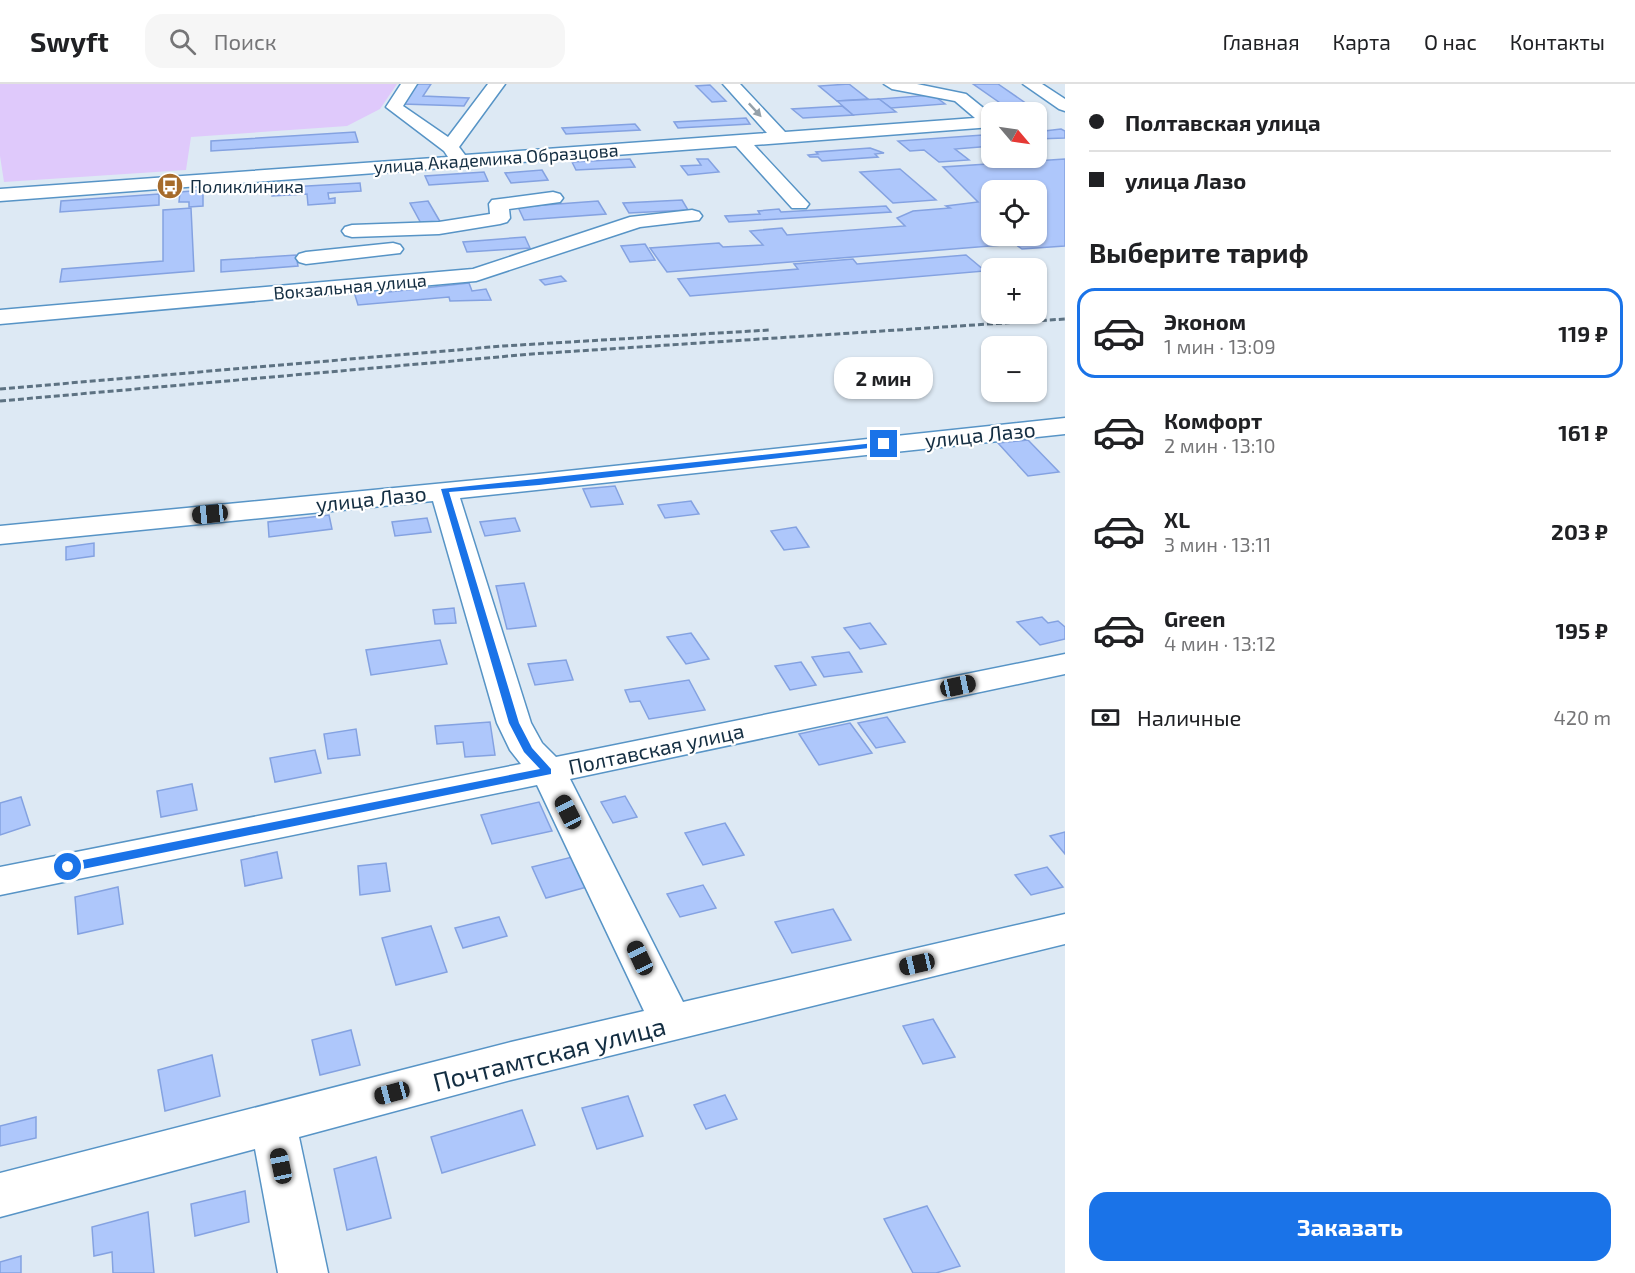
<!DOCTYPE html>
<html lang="ru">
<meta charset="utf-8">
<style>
:root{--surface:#fff;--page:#f6f6f6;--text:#202124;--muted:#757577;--line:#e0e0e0;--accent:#1a73e8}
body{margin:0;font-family:"Exo 2",sans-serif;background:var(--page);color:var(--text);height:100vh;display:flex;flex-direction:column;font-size:22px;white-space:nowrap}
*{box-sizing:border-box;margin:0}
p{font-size:20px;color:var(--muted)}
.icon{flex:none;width:33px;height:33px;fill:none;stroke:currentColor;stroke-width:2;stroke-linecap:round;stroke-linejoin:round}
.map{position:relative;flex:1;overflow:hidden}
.panel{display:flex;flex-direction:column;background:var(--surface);width:570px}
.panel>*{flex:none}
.hud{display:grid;align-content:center;height:132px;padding:0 24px;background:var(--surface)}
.needle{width:39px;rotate:119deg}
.fabs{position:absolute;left:981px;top:18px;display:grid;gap:12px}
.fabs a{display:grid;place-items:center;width:66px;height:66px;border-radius:12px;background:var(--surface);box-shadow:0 2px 4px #0004;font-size:30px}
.end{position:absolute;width:27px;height:27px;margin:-14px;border:8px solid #1a73e8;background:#fff;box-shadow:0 0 0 3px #fff}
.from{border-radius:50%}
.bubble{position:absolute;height:42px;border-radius:18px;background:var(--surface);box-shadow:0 2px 4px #0004;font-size:20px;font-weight:700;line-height:42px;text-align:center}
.car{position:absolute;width:18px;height:36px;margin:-18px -9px;border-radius:8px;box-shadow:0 0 4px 2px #0007;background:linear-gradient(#222 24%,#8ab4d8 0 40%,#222 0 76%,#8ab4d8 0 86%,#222 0)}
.hud b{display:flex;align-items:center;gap:21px;height:57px;font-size:22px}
.hud b+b{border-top:2px solid var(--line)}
.hud i{width:15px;height:15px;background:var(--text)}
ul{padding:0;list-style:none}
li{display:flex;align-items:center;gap:18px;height:90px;margin:0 12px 9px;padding:0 12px;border:3px solid transparent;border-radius:18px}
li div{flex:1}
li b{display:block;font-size:22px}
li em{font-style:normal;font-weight:700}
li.active{border-color:var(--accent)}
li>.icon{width:54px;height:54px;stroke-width:1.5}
h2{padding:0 24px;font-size:27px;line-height:72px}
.pay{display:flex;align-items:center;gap:15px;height:66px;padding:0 24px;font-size:22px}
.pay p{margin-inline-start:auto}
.action{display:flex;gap:12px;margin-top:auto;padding:12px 24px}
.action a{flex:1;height:69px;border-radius:18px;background:var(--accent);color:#fff;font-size:24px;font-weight:700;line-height:69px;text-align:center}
header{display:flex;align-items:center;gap:36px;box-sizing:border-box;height:84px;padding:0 30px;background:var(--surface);border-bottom:2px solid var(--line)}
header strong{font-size:28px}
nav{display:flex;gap:33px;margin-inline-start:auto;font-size:21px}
.search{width:420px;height:54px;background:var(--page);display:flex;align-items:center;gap:15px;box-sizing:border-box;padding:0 21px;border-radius:18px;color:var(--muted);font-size:22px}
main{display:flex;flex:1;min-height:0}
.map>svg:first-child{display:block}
.green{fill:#dfc9fb}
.building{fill:#aec7fb;stroke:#84a2e1;stroke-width:1.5;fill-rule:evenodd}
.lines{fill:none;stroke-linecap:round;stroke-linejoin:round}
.minor-casing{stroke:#5794c6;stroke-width:3}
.minor{fill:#fff;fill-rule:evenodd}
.rail{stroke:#5d7282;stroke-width:3;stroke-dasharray:6 3;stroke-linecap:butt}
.oneway{fill:#95a1aa}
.route{fill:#1a73e8}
.labels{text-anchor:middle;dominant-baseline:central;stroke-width:4.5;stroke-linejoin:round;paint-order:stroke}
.far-street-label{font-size:18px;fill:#142e42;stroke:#fff}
.far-poi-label{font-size:18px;fill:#142e42;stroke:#fff;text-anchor:start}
.street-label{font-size:21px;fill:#142e42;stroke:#fff}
.near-street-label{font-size:26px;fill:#142e42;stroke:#fff}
</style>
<header>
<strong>Swyft</strong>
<div class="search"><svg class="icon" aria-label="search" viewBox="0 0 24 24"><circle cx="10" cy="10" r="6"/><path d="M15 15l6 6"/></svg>Поиск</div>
<nav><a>Главная</a><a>Карта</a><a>О нас</a><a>Контакты</a></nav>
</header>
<main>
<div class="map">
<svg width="1065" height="1189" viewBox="0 0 1065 1189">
<rect width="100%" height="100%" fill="#dde9f4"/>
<polygon class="green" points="0,0 397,0 380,25 347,42 191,53 186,86 4,98 0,72"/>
<g class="building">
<polygon points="416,0 431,0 423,12 469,14 464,22 403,20"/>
<polygon points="849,0 868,15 837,17 819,2"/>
<polygon points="973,0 998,0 1030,22 1006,23"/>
<polygon points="710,1 726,17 712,18 696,2"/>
<polygon points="933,11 945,20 891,24 879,15"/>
<polygon points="879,15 896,28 853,31 837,17"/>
<polygon points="842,22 853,31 803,34 792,25"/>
<polygon points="746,34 750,40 678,44 674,38"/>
<polygon points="635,40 640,46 566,50 562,44"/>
<polygon points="1061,45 1065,47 1065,54 1036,55 1036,48"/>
<polygon points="355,48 358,58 211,67 211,57"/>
<polygon points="983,51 992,58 992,62 955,65 969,76 939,78 924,66 910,67 898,57"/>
<polygon points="870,64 884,69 875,70 878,73 822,77 818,73 810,73 808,71 818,70 816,68"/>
<polygon points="630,75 635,83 576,86 572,78"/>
<polygon points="697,75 708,75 719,88 688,91 681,82 701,81"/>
<path d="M 1065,75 L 1065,162 L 1022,165 L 1015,160 L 667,188 L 650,164 L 719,159 L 723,163 L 763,161 L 750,147 L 782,144 L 787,151 L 905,142 L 897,134 L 913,127 L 950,124 L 946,122 L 978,118 L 943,83 ZM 992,106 L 1036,106 L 1036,152 L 992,152 Z"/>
<polygon points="900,85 936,116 893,119 860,88"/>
<polygon points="542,86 548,96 511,99 505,89"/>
<polygon points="484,88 488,97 429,101 425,92"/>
<polygon points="360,99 361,107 328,109 329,115 335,114 335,119 308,121 307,110 272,112 272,104"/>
<polygon points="203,106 203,122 189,123 189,118 179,118 180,108"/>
<polygon points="159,110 159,121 60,128 61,117"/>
<polygon points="682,116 688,126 629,129 623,119"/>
<polygon points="428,117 442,141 423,143 410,119"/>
<polygon points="598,117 606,130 524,136 518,123"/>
<polygon points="886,122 891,128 729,138 725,132 760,130 758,127 779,125 781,128"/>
<polygon points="191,124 194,187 60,198 62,185 163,177 163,126"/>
<polygon points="525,153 530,164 467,168 463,158"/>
<polygon points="645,160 655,176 630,178 621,162"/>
<polygon points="296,171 298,182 221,188 221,176"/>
<polygon points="966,171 985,187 690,212 678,195 798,185 794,180 853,175 857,180"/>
<polygon points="561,192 566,197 545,201 540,196"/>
<polygon points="469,199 472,207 486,205 491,216 450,217 449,213 358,221 354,208 388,205 389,208"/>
<polygon points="1028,356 1059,388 1028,392 998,359"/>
<polygon points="615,402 623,420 591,423 583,405"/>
<polygon points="691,417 699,430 665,434 658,421"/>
<polygon points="329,431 332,445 269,453 268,438"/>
<polygon points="427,434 431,448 395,452 392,438"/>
<polygon points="515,434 520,447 485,452 480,438"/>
<polygon points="796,443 809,463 784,466 771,447"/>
<polygon points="94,459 94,472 66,476 66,463"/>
<polygon points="524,499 536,542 507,545 496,502"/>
<polygon points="454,524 456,539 435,540 433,526"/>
<polygon points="1042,533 1048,539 1058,537 1065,543 1065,555 1040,561 1017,538"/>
<polygon points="870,539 886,560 860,565 844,544"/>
<polygon points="691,549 709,575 686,580 667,553"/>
<polygon points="440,556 447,580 371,591 366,566"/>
<polygon points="849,568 862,588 824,593 812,573"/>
<polygon points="566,576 573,596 535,601 528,580"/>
<polygon points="801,578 816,601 790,606 775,582"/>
<polygon points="689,596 705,626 649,635 640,617 630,618 625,606"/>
<polygon points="887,633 905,658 876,664 858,639"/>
<polygon points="490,638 495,671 465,673 463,658 437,660 435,642"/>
<polygon points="850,639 872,669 819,681 799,650"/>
<polygon points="356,645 360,671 328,675 324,650"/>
<polygon points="315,666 321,689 275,698 270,674"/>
<polygon points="192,700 197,726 161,733 157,707"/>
<polygon points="625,712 637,733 613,739 601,718"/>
<polygon points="21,713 30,741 0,751 0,719"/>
<polygon points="539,718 552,747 492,760 481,731"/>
<polygon points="725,739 744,771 703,781 685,749"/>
<polygon points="1065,748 1065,770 1050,752"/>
<polygon points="277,768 282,794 245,802 241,776"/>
<polygon points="572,773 587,803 546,814 532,783"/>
<polygon points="386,779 390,807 360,811 358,782"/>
<polygon points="1047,783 1063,803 1031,811 1015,791"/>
<polygon points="703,801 716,824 680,833 667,810"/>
<polygon points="118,803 123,840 78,850 75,813"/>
<polygon points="833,825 851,856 792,869 775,838"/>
<polygon points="499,833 507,852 463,864 455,844"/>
<polygon points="431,842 447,888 396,901 382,854"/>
<polygon points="933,935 955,973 923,980 903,942"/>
<polygon points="351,946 360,981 320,991 312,956"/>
<polygon points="212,971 220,1012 165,1027 158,986"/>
<polygon points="725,1011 737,1035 706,1045 694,1021"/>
<polygon points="628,1012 643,1052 597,1065 582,1024"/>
<polygon points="522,1026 535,1061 442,1089 431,1053"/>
<polygon points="36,1033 36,1054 0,1062 0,1042"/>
<polygon points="376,1073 391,1134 347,1146 334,1085"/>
<polygon points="245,1107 249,1138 195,1152 191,1120"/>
<polygon points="927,1122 960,1182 936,1189 913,1189 884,1135"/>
<polygon points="148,1128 154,1189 113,1189 112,1168 94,1172 92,1143"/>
<polygon points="21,1172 21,1189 0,1189 0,1178"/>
</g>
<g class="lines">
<defs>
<g id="minor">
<polygon points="401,0 417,0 403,22 448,53 488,0 505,0 459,63 465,71 767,49 723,0 740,0 785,48 975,34 955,17 892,5 884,0 917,0 966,10 992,31 992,43 754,61 809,120 806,124 792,124 736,62 0,117 0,105 448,73 444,67 386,23"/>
<polygon points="1023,0 1042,0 1065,15 1065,27 1059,25"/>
<polygon points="553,108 560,110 563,114 560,118 509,125 510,134 507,138 500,140 439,150 352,153 345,151 342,147 345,143 352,141 439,138 490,130 489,120 492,116"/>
<polygon points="692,126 699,128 702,132 699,136 640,143 476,197 0,240 0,226 473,185 630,133"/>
<polygon points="393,159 400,161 403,165 400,169 306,180 299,178 296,174 299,170 306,168"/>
<polygon points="1065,334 1065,350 460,414 531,639 542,659 556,673 1065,570 1065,590 570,695 683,918 1065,830 1065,860 511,996 299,1053 328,1189 278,1189 255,1065 0,1133 0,1089 511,958 644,927 537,701 0,811 0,783 521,680 510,666 497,639 433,417 0,460 0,442 539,390"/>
</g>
</defs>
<use href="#minor" class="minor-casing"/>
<use href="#minor" class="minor"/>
<g class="rail">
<polyline points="0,305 503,262 769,246"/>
<polyline points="0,317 532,270 1065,235"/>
</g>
</g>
<defs><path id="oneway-solid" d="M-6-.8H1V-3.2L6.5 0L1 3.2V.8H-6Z" transform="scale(1.5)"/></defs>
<use class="oneway" href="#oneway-solid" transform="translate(755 26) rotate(47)"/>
<polygon class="route" points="884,358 888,360 887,362 539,401 449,408 519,639 532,664 551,685 551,690 68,788 63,783 68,779 540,685 524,668 509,639 441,405"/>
<defs>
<symbol id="bus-disc" viewBox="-11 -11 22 22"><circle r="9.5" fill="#a66b2b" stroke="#fff"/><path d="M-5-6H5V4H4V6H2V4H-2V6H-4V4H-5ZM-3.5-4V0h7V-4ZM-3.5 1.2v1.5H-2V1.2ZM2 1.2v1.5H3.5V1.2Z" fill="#fff"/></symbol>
</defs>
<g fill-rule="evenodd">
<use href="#bus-disc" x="155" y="87" width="30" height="30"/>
</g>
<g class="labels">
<g class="far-street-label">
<text transform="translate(496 74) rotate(-4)">улица Академика Образцова</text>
<text transform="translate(350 202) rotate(-5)">Вокзальная улица</text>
</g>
<g class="far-poi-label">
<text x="190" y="102">Поликлиника</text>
</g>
<g class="street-label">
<text transform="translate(980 350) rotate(-6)">улица Лазо</text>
<text transform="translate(371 414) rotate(-6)">улица Лазо</text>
<text transform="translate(656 664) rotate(-12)">Полтавская улица</text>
</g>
<g class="near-street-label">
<text transform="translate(549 969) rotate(-14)">Почтамтская улица</text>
</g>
</g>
</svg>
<div class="fabs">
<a><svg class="needle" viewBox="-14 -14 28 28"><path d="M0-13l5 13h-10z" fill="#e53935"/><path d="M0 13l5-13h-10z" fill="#757577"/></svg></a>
<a><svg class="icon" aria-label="locate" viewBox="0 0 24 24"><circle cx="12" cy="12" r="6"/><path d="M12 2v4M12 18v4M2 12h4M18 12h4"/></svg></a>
<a>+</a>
<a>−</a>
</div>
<i class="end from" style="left:68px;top:783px"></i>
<i class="end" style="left:884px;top:360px"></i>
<div class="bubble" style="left:834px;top:273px;width:99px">2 мин</div>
<i class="car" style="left:210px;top:430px;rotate:264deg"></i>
<i class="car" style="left:958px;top:602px;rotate:78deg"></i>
<i class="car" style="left:568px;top:728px;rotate:333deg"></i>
<i class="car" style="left:640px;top:874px;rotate:335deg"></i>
<i class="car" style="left:917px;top:880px;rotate:257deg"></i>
<i class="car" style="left:392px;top:1009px;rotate:255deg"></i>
<i class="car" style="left:281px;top:1082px;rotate:348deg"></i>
</div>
<section class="panel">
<div class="hud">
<b><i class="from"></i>Полтавская улица</b>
<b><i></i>улица Лазо</b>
</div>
<h2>Выберите тариф</h2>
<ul>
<li class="active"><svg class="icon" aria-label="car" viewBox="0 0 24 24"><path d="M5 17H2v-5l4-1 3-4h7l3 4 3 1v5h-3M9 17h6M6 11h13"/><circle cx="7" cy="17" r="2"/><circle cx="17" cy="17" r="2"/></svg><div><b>Эконом</b><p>1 мин · 13:09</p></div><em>119 ₽</em></li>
<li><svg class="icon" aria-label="car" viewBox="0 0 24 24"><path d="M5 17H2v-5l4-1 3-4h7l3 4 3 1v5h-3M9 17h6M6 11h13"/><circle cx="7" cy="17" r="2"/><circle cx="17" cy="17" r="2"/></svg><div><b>Комфорт</b><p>2 мин · 13:10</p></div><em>161 ₽</em></li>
<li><svg class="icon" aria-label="car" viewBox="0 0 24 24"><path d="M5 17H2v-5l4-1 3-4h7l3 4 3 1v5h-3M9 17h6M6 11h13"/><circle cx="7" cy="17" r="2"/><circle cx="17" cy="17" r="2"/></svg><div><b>XL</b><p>3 мин · 13:11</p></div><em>203 ₽</em></li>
<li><svg class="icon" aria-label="car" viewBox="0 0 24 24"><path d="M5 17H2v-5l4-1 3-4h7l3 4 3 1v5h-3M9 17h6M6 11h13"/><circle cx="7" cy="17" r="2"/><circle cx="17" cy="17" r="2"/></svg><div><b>Green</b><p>4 мин · 13:12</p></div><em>195 ₽</em></li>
</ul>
<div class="pay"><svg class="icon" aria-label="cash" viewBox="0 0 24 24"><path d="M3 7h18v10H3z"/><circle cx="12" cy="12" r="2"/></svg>Наличные<p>420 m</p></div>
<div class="action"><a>Заказать</a></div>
</section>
</main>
